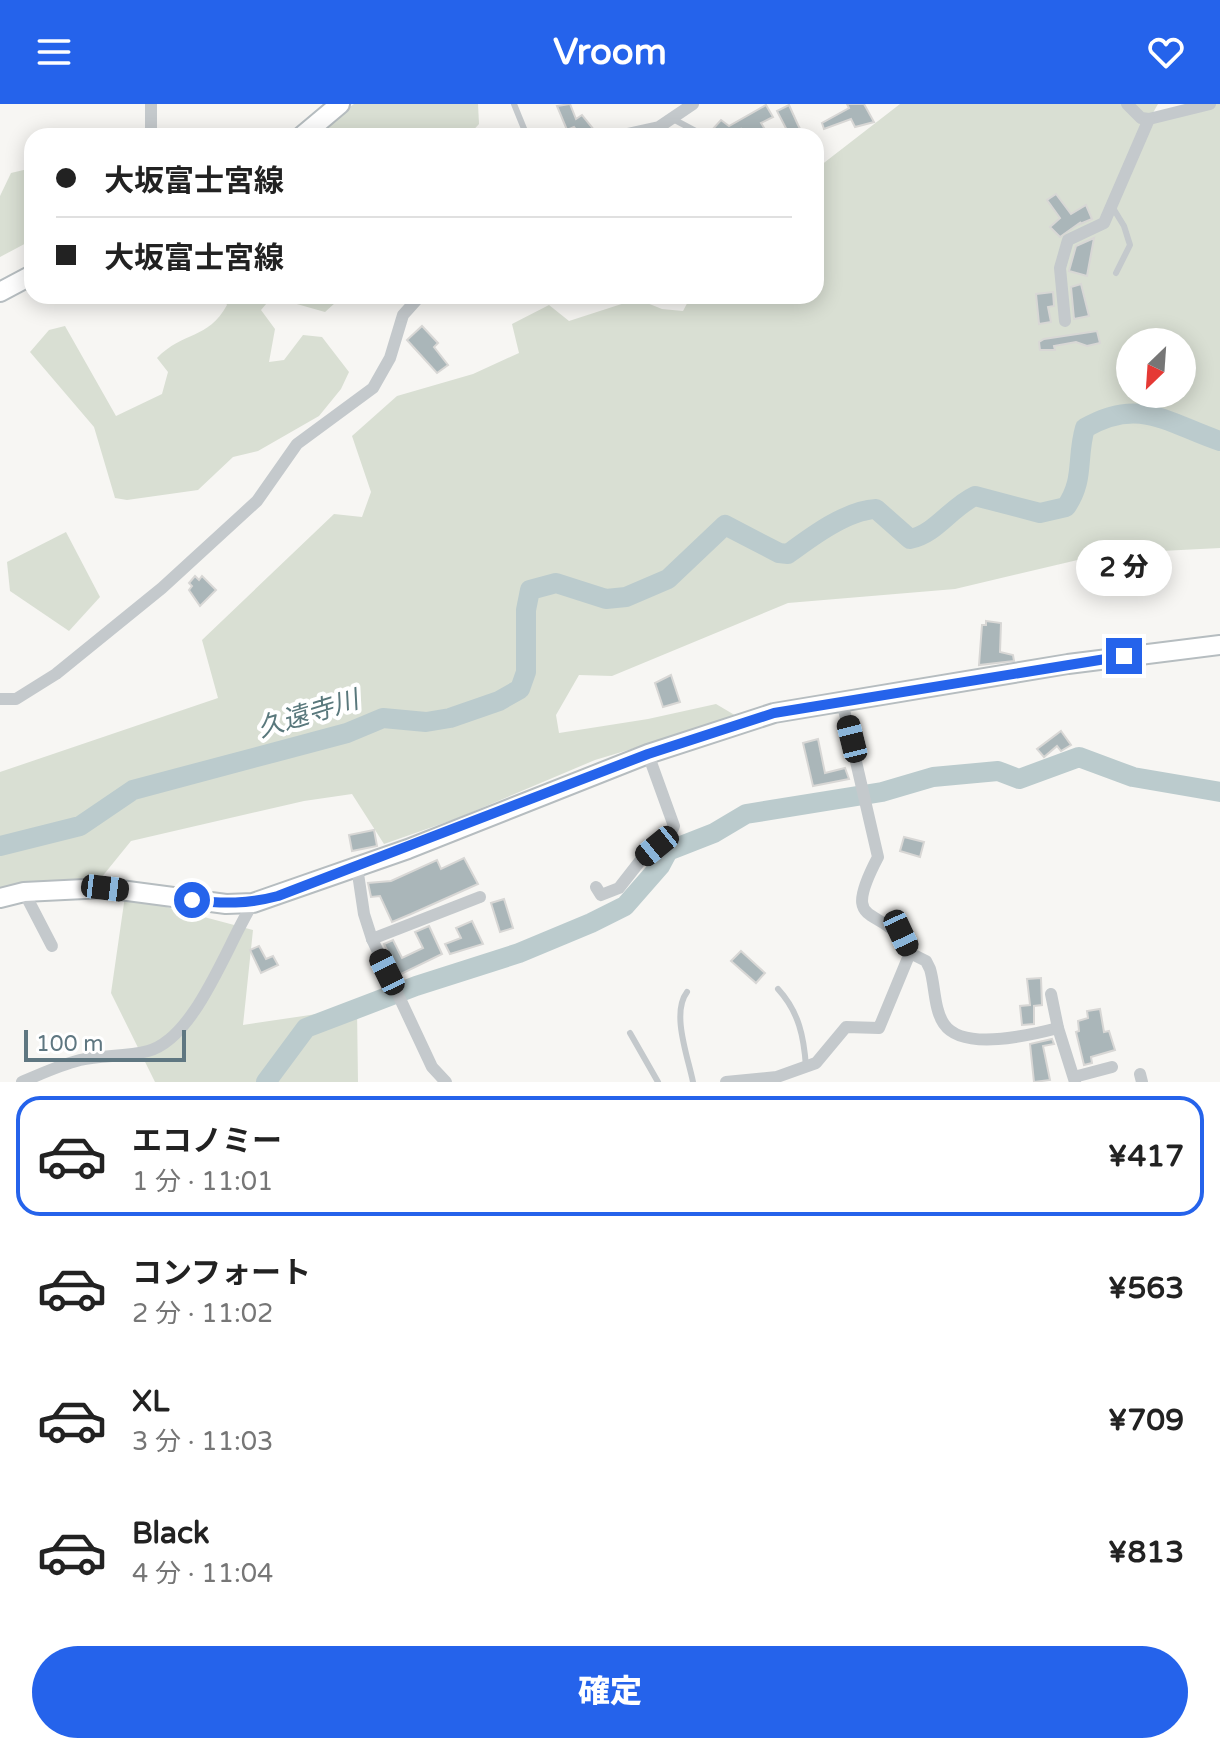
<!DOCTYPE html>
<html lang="ja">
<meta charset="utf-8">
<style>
:root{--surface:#fff;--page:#f2f2f2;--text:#222;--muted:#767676;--line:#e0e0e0;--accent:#2563eb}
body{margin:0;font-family:"Varela Round","Noto Sans JP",sans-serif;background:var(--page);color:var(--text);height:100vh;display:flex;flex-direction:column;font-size:30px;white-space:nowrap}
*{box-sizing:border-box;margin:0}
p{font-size:26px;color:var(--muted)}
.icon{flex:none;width:44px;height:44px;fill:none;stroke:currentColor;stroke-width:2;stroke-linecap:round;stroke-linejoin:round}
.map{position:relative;height:978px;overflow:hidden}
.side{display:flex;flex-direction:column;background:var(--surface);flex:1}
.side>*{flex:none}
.guide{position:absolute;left:24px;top:24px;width:800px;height:176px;border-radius:24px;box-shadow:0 4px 20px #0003;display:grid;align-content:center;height:176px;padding:0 32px;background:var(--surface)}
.needle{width:52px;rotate:205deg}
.buttons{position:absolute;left:1116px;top:224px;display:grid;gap:16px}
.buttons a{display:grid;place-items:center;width:80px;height:80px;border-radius:50%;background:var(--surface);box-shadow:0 4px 20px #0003;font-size:40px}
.scale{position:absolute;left:24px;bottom:20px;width:162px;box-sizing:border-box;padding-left:8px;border:4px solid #5f7781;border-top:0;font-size:22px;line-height:28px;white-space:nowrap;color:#5f7781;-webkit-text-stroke:6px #fff;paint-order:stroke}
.end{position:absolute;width:36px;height:36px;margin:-18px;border:10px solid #2563eb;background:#fff;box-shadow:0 0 0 4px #fff}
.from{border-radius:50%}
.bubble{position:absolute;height:56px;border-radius:28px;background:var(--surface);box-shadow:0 4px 20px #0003;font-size:26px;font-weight:800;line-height:56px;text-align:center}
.car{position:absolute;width:24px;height:48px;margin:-24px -12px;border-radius:10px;box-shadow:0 0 6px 2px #0007;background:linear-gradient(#222 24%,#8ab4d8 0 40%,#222 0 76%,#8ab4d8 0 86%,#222 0)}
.guide b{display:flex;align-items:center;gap:28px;height:76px;font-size:30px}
.guide b+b{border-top:2px solid var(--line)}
.guide i{width:20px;height:20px;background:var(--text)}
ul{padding:14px 0 0;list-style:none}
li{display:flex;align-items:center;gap:24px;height:120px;margin:0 16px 12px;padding:0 16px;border:4px solid transparent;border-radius:24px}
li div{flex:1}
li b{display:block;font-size:30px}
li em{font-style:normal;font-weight:800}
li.on{border-color:var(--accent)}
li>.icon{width:72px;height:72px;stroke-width:1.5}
.button{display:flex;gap:16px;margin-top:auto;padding:16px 32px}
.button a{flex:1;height:92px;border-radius:48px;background:var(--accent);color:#fff;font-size:32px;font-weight:800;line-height:92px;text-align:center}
header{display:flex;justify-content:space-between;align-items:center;height:104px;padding:0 32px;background:var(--accent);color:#fff;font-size:36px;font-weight:800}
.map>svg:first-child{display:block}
.green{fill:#d9dfd3;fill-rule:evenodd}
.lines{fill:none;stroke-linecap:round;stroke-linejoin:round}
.river{stroke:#bbcbcd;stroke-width:20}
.building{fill:#aab6b9;stroke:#d8d7d5;stroke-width:2}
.secondary-casing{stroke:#b6bdc0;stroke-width:22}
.lane{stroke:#c4c9cc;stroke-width:6}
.street{stroke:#c4c9cc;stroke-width:12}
.secondary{stroke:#fff;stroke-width:18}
.route{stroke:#2563eb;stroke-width:10}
.labels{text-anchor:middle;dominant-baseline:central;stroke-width:8;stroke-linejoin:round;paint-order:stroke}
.water-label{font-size:26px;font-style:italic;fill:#59787c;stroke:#fff}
</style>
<header><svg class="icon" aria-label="menu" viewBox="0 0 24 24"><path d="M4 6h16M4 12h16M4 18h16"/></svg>Vroom<svg class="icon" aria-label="heart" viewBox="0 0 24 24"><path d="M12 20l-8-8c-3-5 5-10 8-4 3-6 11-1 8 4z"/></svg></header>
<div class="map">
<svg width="1220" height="978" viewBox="0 0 1220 978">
<rect width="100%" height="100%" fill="#f7f6f3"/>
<g class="green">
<polygon points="354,0 478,0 479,20 468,32 311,32"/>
<path d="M 900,0 L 1158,0 L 1150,14 L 1195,0 L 1220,0 L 1220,444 L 1103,450 L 955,485 L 788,499 L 612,572 L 579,571 L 556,611 L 559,629 L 648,615 L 716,600 L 738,613 L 595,656 L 458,714 L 384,740 L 352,690 L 304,697 L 131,737 L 101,774 L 0,786 L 0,668 L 218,594 L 202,536 L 334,410 L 362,413 L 371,388 L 352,332 L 397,292 L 473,270 L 519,249 L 512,220 L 549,201 L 569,217 L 637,195 L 662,205 L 683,207 L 691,192 L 816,192 L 816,65 ZM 1130,238 L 1182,238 L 1182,290 L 1130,290 Z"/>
<polygon points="32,64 32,136 0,153 0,92 11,69"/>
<path d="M 222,192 L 333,192 L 335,199 L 325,208 L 272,193 L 261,206 L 275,225 L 269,258 L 284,256 L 303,231 L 322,233 L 349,268 L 341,285 L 319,312 L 258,347 L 233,353 L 198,386 L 127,396 L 115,394 L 94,323 L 30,248 L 49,226 L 65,222 L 116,312 L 162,290 L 168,268 L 157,254 C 183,227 208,236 227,201 Z"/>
<polygon points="66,428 100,493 69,527 10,487 7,458"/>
<polygon points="125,792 253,826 243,921 357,904 358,978 155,978 111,889"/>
</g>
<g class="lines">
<g class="river">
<path d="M 0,742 L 80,722 L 133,686 L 347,629 L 383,614 L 426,618 L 450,614 L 499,597 L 520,585 L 526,568 L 526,506 L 530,486 L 556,479 L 606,495 L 626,493 L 668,475 L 725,421 L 779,449 L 788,450 C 811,433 847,406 876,405 L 910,435 C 936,430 951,403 975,392 L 1040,409 L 1066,403 C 1085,375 1076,355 1085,324 C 1140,292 1169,320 1220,337"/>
<polyline points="266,978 306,924 416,882 519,849 591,819 625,802 660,762 668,747 714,729 746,710 882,688 933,673 998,667 1019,675 1079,653 1133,673 1220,688"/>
</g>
</g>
<g class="building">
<polygon points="570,0 576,15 582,11 595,27 589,32 581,32 574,23 567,26 557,2"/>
<polygon points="847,0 864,0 874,18 855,23 851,15 824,25 822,19 849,4"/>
<polygon points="766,1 773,13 761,19 769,32 745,32 741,25 735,32 718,32 712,26 721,16 729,22"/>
<polygon points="789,1 798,21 804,32 790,32 777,7"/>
<polygon points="1056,90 1071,110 1086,101 1092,115 1080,120 1081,118 1060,133 1050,123 1060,114 1047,96"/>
<polygon points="1094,134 1087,172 1069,167 1076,142"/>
<polygon points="1081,180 1089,212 1074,215 1071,183"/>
<polygon points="1053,188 1054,202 1048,203 1051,218 1039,220 1036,190"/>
<polygon points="422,222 438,239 434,243 448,261 437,269 407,236"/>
<polygon points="1097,227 1100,239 1087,242 1076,238 1054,242 1055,246 1040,246 1039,238 1044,235"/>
<polygon points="195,472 199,476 202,472 216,486 200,502 189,486 192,482 189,479"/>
<polygon points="986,517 1001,519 1000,548 1013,551 1014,557 979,561 982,521 986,521"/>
<polygon points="671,571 680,598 663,603 655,579"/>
<polygon points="1061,627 1071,641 1061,647 1057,642 1044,653 1037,645"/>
<polygon points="818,635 825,669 845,664 849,675 813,682 803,639"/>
<polygon points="374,726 377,742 352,747 349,731"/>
<polygon points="904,733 924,738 920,753 900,747"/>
<polygon points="464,754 478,780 411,810 392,818 380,792 371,793 368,779 391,777 437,756 441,765"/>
<polygon points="504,795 513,824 500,828 491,799"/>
<polygon points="472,817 483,840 450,850 445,840 461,834 456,824"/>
<polygon points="429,822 442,850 399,871 384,840 393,836 402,854 423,844 415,828"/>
<polygon points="259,842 266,855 273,852 278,861 261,869 250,846"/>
<polygon points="741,847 765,869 756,879 731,857"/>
<polygon points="1041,874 1042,901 1034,902 1034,920 1022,921 1020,902 1030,901 1027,875"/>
<polygon points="1100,905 1104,928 1109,927 1115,946 1091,953 1092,959 1084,961 1076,928 1079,927 1078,917 1088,914 1087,907"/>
<polygon points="1052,935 1054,940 1043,942 1050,976 1034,978 1030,940"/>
</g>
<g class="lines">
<defs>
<g id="secondary">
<polyline points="302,32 340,0"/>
<polyline points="0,188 32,171"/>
<polyline points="0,794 24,788 105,784 226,800 253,799 408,745 648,650 774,609 1068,560 1220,541"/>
</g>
</defs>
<use href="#secondary" class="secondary-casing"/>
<g class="lane">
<polyline points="514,0 527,32"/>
<polyline points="673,15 705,32"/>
<polyline points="1113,104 1124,122 1130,141 1116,169"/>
<path d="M 778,885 C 799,908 804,933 806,963"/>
<path d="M 687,888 C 671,909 688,953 693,978"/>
<polyline points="630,929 658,978"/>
</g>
<g class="street">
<polyline points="151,0 151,32"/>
<polyline points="1127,0 1141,14 1149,15 1210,0"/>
<polyline points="618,32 659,23 693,0"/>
<polyline points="1065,217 1060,164 1068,136 1104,119 1149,15"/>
<polyline points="0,595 16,595 56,570 162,484 257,397 297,340 373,284 390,254 403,211 420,192"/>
<polyline points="357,763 364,810 372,835 432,963 446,978"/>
<polyline points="596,783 601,791 619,784 644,752 670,731 674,722 648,650"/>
<polyline points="24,788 52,842"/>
<polyline points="372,835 480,793"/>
<path d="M 910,849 L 926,857 L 930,865 C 935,881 934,906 944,920 C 963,948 1031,931 1058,924 L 1075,978"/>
<polyline points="1051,890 1058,924"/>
<polyline points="1140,970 1142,978"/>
<polyline points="1074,973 1112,963"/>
<path d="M 22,978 C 40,970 60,961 80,956 C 102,951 126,953 148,947 C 196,934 227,840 253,799"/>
<path d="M 726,978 L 777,973 L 816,959 L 846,923 L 879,924 L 910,849 C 885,796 837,831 878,753 L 842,597"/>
</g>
<use href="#secondary" class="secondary"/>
</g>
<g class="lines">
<path class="route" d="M 192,796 C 223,800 248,800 278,792 L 648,650 L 774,609 L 1124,552"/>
</g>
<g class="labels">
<g class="water-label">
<text transform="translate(308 610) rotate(-17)">久遠寺川</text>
</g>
</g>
</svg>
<div class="buttons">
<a><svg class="needle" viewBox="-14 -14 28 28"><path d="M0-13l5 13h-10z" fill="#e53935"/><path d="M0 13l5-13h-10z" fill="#767676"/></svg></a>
</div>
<div class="scale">100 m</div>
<i class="end from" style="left:192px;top:796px"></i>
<i class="end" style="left:1124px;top:552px"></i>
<div class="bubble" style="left:1076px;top:436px;width:96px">2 分</div>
<i class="car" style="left:852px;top:635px;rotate:346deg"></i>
<i class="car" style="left:657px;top:742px;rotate:231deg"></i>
<i class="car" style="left:105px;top:784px;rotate:97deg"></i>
<i class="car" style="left:901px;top:829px;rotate:155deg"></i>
<i class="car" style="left:387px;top:868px;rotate:334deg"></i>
<div class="guide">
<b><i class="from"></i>大坂富士宮線</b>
<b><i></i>大坂富士宮線</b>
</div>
</div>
<section class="side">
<ul>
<li class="on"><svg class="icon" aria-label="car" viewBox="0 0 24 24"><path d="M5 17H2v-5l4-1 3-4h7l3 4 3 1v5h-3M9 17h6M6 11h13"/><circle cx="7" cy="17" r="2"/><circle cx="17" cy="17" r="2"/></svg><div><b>エコノミー</b><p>1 分 · 11:01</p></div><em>¥417</em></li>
<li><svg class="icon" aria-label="car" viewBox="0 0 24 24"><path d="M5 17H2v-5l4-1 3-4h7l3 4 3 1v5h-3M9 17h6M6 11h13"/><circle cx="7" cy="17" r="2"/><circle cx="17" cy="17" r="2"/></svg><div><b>コンフォート</b><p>2 分 · 11:02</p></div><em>¥563</em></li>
<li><svg class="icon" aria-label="car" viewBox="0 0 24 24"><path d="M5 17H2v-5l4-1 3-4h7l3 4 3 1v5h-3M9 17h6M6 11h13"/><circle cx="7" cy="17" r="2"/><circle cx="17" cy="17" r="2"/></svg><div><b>XL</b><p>3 分 · 11:03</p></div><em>¥709</em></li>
<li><svg class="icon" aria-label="car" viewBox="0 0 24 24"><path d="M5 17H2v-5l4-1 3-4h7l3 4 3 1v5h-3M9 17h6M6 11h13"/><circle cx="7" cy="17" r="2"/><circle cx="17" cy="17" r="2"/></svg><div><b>Black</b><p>4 分 · 11:04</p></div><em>¥813</em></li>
</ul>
<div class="button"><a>確定</a></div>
</section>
